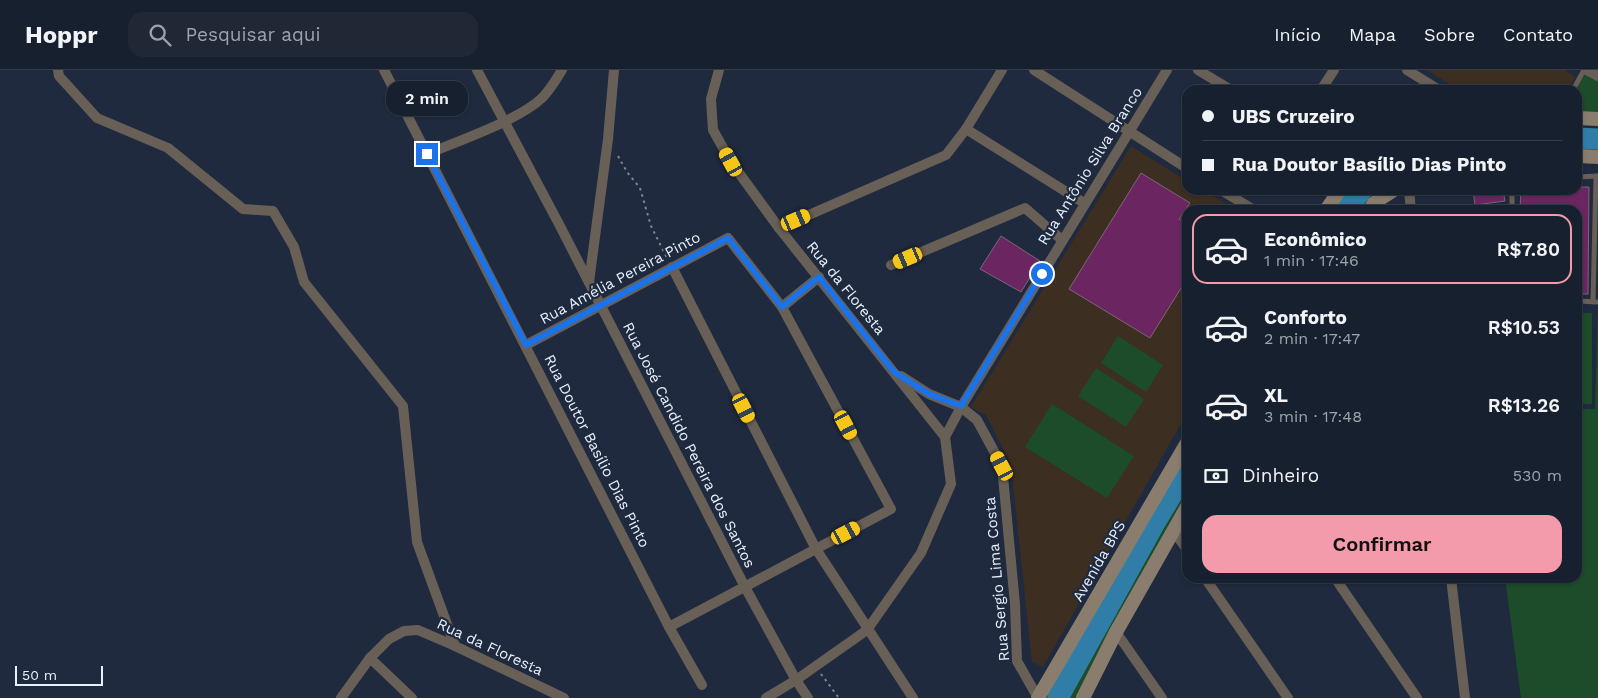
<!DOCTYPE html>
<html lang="pt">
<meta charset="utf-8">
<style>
:root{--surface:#17202e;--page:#202836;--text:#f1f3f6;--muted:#9ea3aa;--line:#363e4a;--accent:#f39aab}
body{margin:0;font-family:"Work Sans",sans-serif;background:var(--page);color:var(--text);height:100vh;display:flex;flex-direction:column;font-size:19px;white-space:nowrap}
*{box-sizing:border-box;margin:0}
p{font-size:16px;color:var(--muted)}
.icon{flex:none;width:28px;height:28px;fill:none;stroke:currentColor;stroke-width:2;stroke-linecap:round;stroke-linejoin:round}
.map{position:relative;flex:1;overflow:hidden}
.details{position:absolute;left:1182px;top:135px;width:400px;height:378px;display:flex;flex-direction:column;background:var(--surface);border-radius:15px;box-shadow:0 1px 4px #0004,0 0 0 1px var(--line)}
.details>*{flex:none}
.banner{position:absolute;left:1182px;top:15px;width:400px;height:110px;border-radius:15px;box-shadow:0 1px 4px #0004,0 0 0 1px var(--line);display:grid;align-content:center;height:110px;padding:0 20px;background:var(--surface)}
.scale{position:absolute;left:15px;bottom:12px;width:88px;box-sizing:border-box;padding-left:5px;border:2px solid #e8f0fd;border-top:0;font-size:14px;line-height:18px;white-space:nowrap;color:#e8f0fd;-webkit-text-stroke:4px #1f2a3e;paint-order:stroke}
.end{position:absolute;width:22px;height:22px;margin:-11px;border:6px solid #1a73e8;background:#fff;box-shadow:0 0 0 2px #fff}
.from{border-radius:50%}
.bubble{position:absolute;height:35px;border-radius:15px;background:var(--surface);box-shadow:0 1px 4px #0004,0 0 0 1px var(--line);font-size:16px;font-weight:600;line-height:35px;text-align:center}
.car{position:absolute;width:15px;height:30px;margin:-15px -8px;border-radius:6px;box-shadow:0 0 4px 1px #0007;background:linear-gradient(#f5c518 24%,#345 0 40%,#f5c518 0 76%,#345 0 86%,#f5c518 0)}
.banner b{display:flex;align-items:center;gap:18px;height:48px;font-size:19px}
.banner b+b{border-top:1px solid var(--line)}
.banner i{width:12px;height:12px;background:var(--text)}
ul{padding:9px 0 0;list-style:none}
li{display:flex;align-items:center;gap:15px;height:70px;margin:0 10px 8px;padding:0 10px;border:2px solid transparent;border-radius:15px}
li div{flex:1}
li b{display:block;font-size:19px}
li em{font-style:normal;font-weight:600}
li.active{border-color:var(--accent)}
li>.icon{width:45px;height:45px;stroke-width:1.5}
.pay{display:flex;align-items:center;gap:12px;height:55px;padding:0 20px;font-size:19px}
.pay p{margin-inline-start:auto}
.action{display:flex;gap:10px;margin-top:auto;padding:10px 20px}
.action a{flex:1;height:58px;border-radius:15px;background:var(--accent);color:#111;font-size:20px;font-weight:600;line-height:58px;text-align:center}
header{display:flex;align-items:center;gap:30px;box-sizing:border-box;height:70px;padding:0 25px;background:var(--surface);border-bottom:1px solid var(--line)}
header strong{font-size:24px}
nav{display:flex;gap:28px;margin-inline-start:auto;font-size:18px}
.search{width:350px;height:45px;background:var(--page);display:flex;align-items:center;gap:12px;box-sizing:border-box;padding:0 18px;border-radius:15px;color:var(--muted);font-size:19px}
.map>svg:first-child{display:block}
.education{fill:#3d2e22}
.green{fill:#1c4c2a}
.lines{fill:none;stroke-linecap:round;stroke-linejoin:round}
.river{stroke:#307ea8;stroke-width:21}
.building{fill:#6b2661;stroke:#7d6578}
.path{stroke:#7b8595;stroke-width:2;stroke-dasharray:2.5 4;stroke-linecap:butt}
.service{stroke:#685f56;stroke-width:5}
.minor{stroke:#685f56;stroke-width:10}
.secondary{stroke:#8a7d6e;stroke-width:14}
.route{stroke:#1a73e8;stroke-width:6}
.labels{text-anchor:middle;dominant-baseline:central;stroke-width:4.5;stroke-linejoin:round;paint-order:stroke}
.street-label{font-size:15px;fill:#e8f0fd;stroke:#1f2a3e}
</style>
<header>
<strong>Hoppr</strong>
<div class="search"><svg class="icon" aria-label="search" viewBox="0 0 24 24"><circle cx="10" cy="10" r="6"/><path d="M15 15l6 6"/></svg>Pesquisar aqui</div>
<nav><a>Início</a><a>Mapa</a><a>Sobre</a><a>Contato</a></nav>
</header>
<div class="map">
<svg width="1598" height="628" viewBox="0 0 1598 628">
<rect width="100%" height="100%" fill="#1f2a3e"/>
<g class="education">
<polygon points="1427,0 1565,0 1575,7 1569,20 1459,20"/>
<polygon points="1131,76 1187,111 1188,120 1203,120 1236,140 1188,140 1187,343 1043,597 1032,592 1011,395 986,345 971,337"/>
</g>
<g class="green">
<polygon points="1586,1 1598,8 1598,48 1578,46 1576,20"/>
<polygon points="1578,62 1598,62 1598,83 1578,84"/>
<polygon points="1356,120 1389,120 1364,140 1338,140"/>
<polygon points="1598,238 1598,628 1521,628 1505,508 1578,508 1578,339 1595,339"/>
<rect x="1578" y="243" width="14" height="91"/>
<polygon points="1118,266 1163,295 1146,322 1101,293"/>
<polygon points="1096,298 1144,329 1126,357 1078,326"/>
<polygon points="1052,334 1134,386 1107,428 1025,377"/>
<polygon points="1187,382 1187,428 1078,628 1047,628 1045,625"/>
</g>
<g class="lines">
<g class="river">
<polyline points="1578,68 1598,69"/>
<polyline points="1346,140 1362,120"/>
<polyline points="1058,628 1156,451 1188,398"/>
</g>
</g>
<g class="building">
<polygon points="1141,103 1190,133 1179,149 1188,154 1188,218 1183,215 1150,268 1069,219"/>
<polygon points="1578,117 1589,117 1588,224 1578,224 1578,140 1520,140 1521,120 1578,120"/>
<polygon points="1473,120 1503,120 1505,131 1475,135"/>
<polygon points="1001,166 1040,191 1021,222 980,199"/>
</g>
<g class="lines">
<g class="path">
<polyline points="618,86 627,102 640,118 651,156 667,188"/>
<polyline points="821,604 839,628"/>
</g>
<g class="service">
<polyline points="1573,20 1584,0"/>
<polyline points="1578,107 1598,106"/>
<polyline points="1512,120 1512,140"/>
<polyline points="1578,231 1598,232"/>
<polyline points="1593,232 1596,106"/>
</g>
<g class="minor">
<polyline points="58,0 59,6 97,48 168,78 243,139 273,141 294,177 304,212 403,336 417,472 455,576"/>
<polyline points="384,0 669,557 702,615"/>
<polyline points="477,0 560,156 745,517 796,610 808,628"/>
<polyline points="719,0 711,29 713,60 731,92 779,158 945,367 951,414 921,483 867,560 796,610 766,628"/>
<polyline points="1034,0 1188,99"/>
<polyline points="1198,0 1231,20"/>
<polyline points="1407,0 1439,20"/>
<polyline points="1587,0 1598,6"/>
<polyline points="1321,20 1334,0"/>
<polyline points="966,59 1084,133"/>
<path d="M 427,84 C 458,71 519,50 542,28 C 550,20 556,10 562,0"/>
<polyline points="1221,120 1254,140"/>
<polyline points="1409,120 1411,140"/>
<polyline points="779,158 946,85 966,59 1002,0"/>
<polyline points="891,195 1025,138 1062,170"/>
<polyline points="672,197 816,479 913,628"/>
<polyline points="589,212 608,69 614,0"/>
<polyline points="782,237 819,207"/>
<polyline points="526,275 728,168 782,237 891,439 669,557"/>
<polyline points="901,306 929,324 961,337 977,350 1002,396 1015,534 1017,591 1038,628"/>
<polyline points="945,367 961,337 1167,0"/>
<polyline points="1173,460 1188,481"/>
<polyline points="1205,508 1288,628"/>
<polyline points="1335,508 1417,628"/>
<polyline points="1451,508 1465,628"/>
<polyline points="1116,562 1162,628"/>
<polyline points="370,588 412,628"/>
<polyline points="341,628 370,588 389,569 404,561 418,560 455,576 564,628"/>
</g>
<g class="secondary">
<polyline points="1578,48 1598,49"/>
<polyline points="1578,86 1598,87"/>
<polyline points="1326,140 1340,120"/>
<polyline points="1370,140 1374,133 1394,120"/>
<polyline points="1038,628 1188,371"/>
<polyline points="1083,628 1116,562 1188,435"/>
</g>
</g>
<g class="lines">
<polyline class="route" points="427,84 526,275 728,168 782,237 819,207 894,302 929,324 961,336 1042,204"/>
</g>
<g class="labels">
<g class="street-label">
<text transform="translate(1090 96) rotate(-58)">Rua Antônio Silva Branco</text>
<text transform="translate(620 208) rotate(-28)">Rua Amélia Pereira Pinto</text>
<text transform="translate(846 218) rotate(51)">Rua da Floresta</text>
<text transform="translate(689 375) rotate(63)">Rua José Candido Pereira dos Santos</text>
<text transform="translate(597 381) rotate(63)">Rua Doutor Basílio Dias Pinto</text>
<text transform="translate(1099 491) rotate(-60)">Avenida BPS</text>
<text transform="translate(997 509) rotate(-95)">Rua Sergio Lima Costa</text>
<text transform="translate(490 577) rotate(25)">Rua da Floresta</text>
</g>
</g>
</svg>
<div class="scale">50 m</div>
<i class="end from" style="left:1042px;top:204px"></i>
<i class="end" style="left:427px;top:84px"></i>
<div class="bubble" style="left:386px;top:11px;width:82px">2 min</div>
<i class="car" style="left:731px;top:92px;rotate:331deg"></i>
<i class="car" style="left:796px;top:150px;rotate:67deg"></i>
<i class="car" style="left:908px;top:188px;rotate:247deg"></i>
<i class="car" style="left:744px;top:338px;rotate:153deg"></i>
<i class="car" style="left:846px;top:355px;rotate:152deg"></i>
<i class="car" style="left:1002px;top:396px;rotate:332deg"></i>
<i class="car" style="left:846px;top:463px;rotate:62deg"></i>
<div class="banner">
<b><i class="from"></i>UBS Cruzeiro</b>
<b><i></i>Rua Doutor Basílio Dias Pinto</b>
</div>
<section class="details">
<ul>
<li class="active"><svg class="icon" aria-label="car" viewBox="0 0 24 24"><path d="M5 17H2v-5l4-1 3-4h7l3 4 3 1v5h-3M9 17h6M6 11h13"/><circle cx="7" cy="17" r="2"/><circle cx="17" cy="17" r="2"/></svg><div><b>Econômico</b><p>1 min · 17:46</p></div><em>R$7.80</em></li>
<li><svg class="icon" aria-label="car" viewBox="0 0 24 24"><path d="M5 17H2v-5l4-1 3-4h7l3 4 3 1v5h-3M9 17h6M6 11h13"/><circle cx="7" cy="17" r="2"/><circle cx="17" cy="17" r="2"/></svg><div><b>Conforto</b><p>2 min · 17:47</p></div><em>R$10.53</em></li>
<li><svg class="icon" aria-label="car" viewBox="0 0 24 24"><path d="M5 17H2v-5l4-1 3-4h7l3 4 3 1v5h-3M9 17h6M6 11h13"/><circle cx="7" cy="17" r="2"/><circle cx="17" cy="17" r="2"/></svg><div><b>XL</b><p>3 min · 17:48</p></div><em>R$13.26</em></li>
</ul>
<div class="pay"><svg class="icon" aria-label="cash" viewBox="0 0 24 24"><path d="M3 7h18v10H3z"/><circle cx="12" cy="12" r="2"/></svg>Dinheiro<p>530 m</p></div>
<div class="action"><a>Confirmar</a></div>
</section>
</div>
